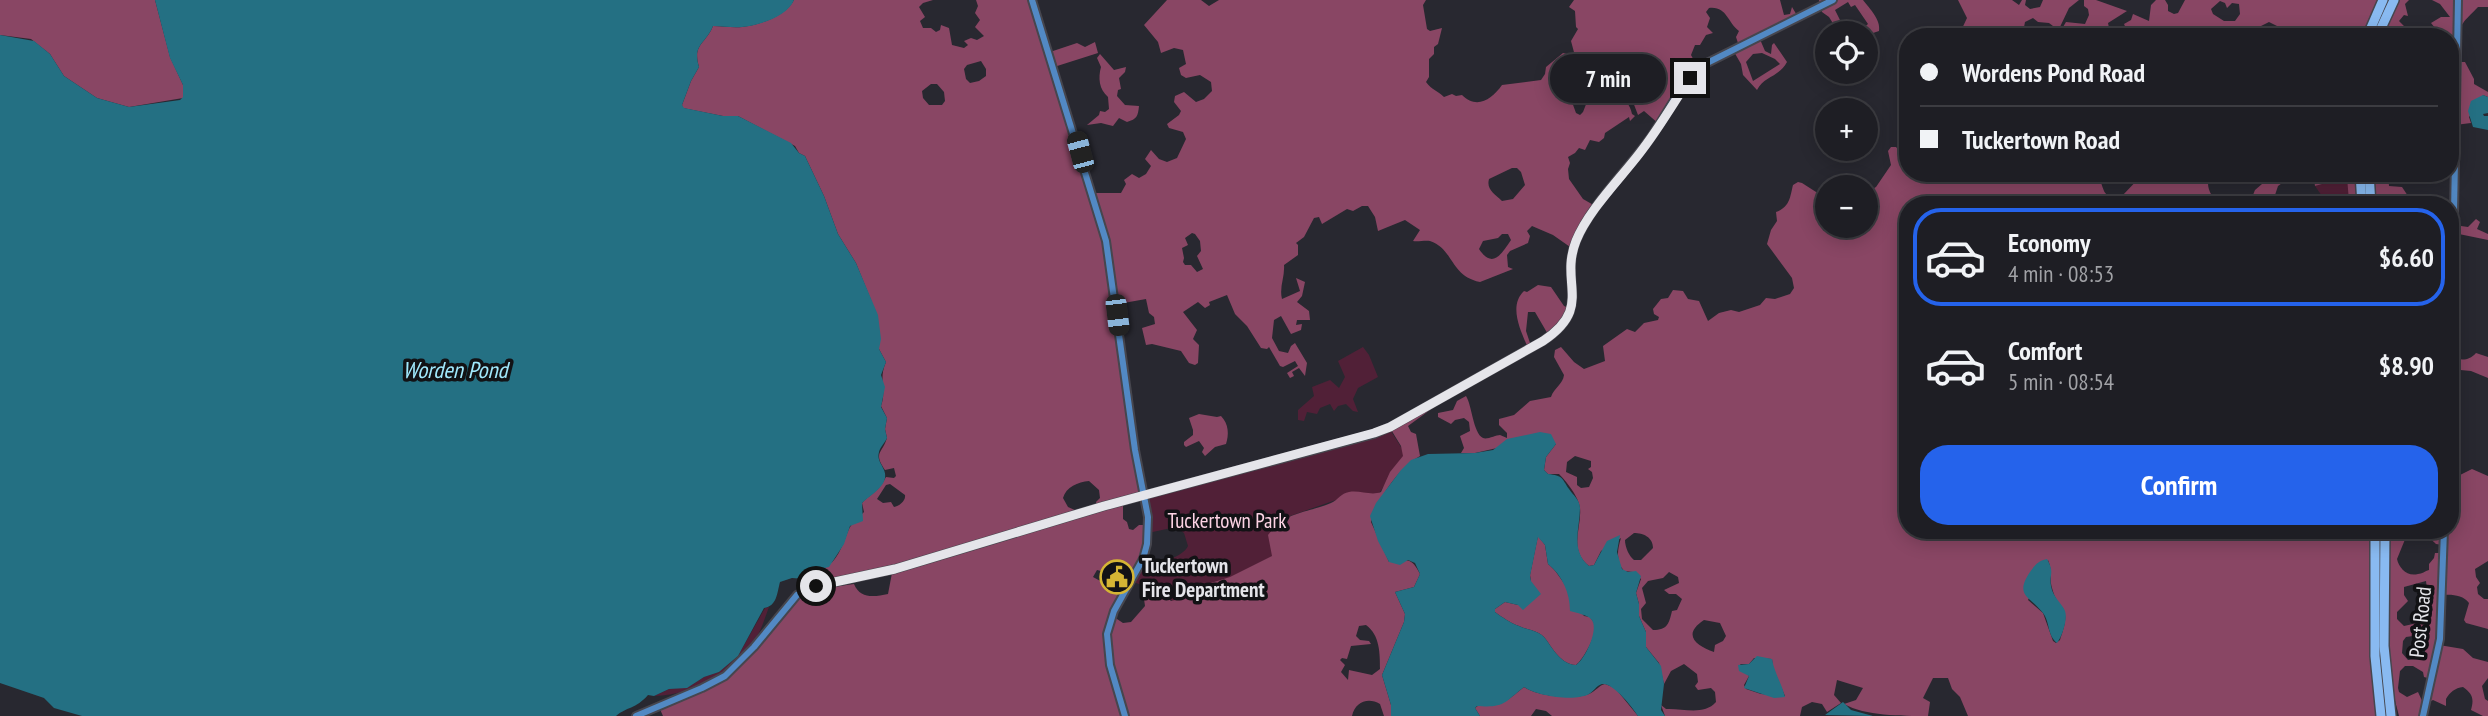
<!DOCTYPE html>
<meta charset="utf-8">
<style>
:root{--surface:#1e1e24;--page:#26272c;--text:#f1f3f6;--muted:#a1a2a6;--line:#3c3c41;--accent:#2563eb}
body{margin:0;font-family:"PT Sans Narrow",sans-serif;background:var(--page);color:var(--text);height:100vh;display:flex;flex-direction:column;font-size:26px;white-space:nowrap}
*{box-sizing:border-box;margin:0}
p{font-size:23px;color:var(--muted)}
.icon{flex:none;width:38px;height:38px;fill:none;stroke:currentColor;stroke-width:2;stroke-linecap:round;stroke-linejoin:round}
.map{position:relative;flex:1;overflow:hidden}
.sheet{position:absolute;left:1899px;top:196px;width:560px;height:343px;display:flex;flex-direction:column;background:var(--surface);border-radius:28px;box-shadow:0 4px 18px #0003,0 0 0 2px var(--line)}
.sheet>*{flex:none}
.top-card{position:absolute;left:1899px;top:28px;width:560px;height:154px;border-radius:28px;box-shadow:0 4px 18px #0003,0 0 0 2px var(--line);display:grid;align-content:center;height:154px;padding:0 21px;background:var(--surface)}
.fabs{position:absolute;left:1815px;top:21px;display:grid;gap:14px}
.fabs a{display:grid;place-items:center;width:63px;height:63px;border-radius:50%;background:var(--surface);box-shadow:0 4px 18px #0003,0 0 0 2px var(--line);font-size:35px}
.end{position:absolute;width:32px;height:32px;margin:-16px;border:9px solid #e5e5ea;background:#111;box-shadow:0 0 0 4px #111}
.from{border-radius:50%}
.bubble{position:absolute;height:49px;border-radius:24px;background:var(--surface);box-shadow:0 4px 18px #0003,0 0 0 2px var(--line);font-size:23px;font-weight:800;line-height:49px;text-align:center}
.car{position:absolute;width:21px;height:42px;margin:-21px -10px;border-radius:9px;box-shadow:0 0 5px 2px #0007;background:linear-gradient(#222 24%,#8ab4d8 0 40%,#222 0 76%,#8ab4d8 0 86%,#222 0)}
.top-card b{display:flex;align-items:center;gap:24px;height:66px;font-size:26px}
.top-card b+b{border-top:2px solid var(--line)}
.top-card i{width:18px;height:18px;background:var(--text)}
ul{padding:12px 0 0;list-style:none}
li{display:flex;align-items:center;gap:21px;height:98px;margin:0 14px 10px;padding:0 7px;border:4px solid transparent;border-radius:28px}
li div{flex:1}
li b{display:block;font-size:26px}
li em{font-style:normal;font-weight:800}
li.selected{border-color:var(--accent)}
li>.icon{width:63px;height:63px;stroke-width:1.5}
.button{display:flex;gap:14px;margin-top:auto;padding:14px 21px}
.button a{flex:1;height:80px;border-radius:28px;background:var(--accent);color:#fff;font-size:28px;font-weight:800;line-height:80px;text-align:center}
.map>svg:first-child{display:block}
.green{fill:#512037}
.forest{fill:#894664;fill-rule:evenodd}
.water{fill:#247083;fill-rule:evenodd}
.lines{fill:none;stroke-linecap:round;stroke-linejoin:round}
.secondary-casing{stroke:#46464e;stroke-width:10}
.highway-casing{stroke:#46464e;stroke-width:12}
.secondary{stroke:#5289c4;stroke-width:6}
.highway{stroke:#89baf1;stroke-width:9}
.route{stroke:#e5e5ea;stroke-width:9}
.labels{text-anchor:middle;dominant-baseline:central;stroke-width:7;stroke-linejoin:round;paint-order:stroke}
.park-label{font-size:21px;fill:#fdd3e4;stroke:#121215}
.poi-label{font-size:21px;font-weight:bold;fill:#e5e5ea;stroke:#121215;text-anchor:start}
.street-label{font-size:21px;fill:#e5e5ea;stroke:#121215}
.water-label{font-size:23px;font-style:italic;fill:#a1e9fd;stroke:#121215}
</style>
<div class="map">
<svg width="2488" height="716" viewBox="0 0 2488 716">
<rect width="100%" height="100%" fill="#282830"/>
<g class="green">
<polygon points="2348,177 2351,205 2324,205 2322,196 2315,186"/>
<polygon points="1363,347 1369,355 1378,377 1358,388 1353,399 1358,412 1353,411 1346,404 1338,406 1334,411 1330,404 1320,408 1317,414 1307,412 1304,421 1298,420 1298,410 1314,396 1312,387 1330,380 1339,388 1345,377 1338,361"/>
<path d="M 1389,428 L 1406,455 L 1377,496 L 1353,494 L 1290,516 L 1273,556 L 1232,577 L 1196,589 L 1187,599 L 1173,602 L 1167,595 L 1157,598 L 1150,585 L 1144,586 L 1131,581 L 1141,564 C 1154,565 1183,558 1188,546 L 1184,533 L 1176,527 L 1148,533 L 1145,495 Z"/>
<path d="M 769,607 C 765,617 762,629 756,638 C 730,674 698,694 654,696 L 669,689 L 690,686 L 704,677 L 719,672 L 738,656 L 765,608 Z"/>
</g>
<g class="forest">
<polygon points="0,0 155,0 170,57 183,85 183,98 129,107 97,98 64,76 50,54 31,39 0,35"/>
<path d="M 794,0 L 933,0 L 923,3 L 919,7 L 925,17 L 920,21 L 923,28 L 931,28 L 936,32 L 940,30 L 941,25 L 949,28 L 952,45 L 964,48 L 968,45 L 964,41 L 971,38 L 977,40 L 984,36 L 975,27 L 980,20 L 975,13 L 978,6 L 976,0 L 1032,0 L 1050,52 L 1077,43 L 1085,47 L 1095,42 L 1098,53 L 1054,67 L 1103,240 L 1139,492 L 1097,506 L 1096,502 L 1100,498 L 1099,490 L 1089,481 C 1078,482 1066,487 1063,498 L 1068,507 L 1077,511 L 904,564 L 834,581 L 825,568 L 820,569 C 837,566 843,543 849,529 C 852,523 859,517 864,512 L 862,503 C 873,492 878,492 886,477 L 894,478 L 896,476 L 894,468 L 885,470 C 873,452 882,454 887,438 L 885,429 L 887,418 L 881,406 C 887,390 878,380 886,362 L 879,349 L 879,327 L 871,300 L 856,263 L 838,234 L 824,196 L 805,156 L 799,153 L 795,146 L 738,116 L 723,116 L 683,108 L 682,105 L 691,81 L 699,67 C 692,44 706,44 713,26 C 723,26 732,28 742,27 C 758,26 787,15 794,0 ZM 981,61 L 986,69 L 986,76 L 979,81 L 970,83 L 966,79 L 964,69 L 967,65 ZM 931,84 L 937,84 L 944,92 L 945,101 L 942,105 L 929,105 L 923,98 L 922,91 ZM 890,484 L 905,495 C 906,501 899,506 894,507 L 891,502 L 883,503 L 877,499 L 886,485 Z"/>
<path d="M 1167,0 L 1201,0 L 1209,6 L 1219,0 L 1426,0 L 1423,5 L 1427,29 L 1430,31 L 1442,28 L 1438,44 L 1434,47 L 1434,54 L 1429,59 L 1429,77 L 1426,82 C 1432,90 1438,91 1444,97 L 1452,94 L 1456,96 L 1462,95 C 1477,110 1492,99 1502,85 L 1541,80 L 1545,74 L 1546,67 L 1563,53 L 1575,56 L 1571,41 L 1578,29 L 1576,27 L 1575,11 L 1569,7 L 1574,0 L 1780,0 L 1784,15 L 1790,14 L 1792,7 L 1798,17 L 1759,37 L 1765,51 L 1771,54 L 1772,45 L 1774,43 L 1787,62 C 1779,77 1764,76 1757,90 L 1743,75 L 1741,64 L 1733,50 L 1739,46 L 1736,37 L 1739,31 C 1727,22 1727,6 1709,8 L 1706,12 L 1710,18 L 1707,27 L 1713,33 L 1706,35 L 1700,45 L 1695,45 L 1691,55 L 1698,68 L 1659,124 L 1644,111 L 1638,115 L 1633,102 L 1639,101 L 1643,96 L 1643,91 L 1634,83 L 1625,84 L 1622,89 L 1622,93 L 1617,89 L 1583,76 L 1579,78 L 1575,75 C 1568,75 1565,78 1560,83 L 1565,101 L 1572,102 L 1576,113 L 1580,115 L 1583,112 L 1592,89 C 1609,89 1629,96 1632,114 L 1635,116 L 1630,121 L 1629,117 L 1605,133 L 1604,138 L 1599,142 L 1590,140 L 1585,150 L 1579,148 L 1575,153 L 1568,157 L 1570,163 L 1568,169 L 1569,179 L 1583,199 L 1597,207 L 1573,249 L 1553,235 L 1532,226 L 1527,231 L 1530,236 L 1528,243 L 1510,251 L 1507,255 L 1508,267 L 1513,269 L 1480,282 C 1450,276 1454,249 1430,241 C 1425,240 1418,242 1413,241 L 1420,230 L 1405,220 L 1378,231 L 1375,217 L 1368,206 L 1362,206 L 1353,211 L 1347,209 L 1322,224 L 1319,217 L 1314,218 L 1304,237 L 1296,243 L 1298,245 L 1298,255 L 1284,265 C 1285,277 1279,287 1282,299 L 1300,291 L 1296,278 L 1305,282 L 1302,296 L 1297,302 L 1309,311 L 1310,320 L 1297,320 L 1296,325 L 1302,324 L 1301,330 L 1291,334 L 1281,316 L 1274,320 L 1272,338 L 1279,351 L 1288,353 L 1291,346 L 1295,343 L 1307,363 L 1305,376 L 1299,368 L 1292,372 L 1294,376 L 1290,378 L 1287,373 L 1298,366 L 1295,361 L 1283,367 L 1280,366 L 1269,347 L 1267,349 L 1261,348 L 1247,326 L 1235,314 L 1227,295 L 1209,302 L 1210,305 L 1205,308 L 1198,302 L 1183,312 L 1197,330 L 1193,339 L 1199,345 L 1198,363 L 1195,365 L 1189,363 L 1181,351 L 1152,344 L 1146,345 L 1142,328 L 1155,324 L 1154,317 L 1149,313 L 1146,299 L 1118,304 L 1109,244 L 1094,193 L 1121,193 L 1126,184 L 1124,180 L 1132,174 L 1139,178 L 1146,174 L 1151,166 L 1145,159 L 1151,150 L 1159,159 L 1167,162 L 1177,158 L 1186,139 L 1183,132 L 1169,128 L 1167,124 L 1179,115 L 1181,111 L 1174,102 L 1175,96 L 1184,92 L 1196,102 L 1204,99 L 1212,91 L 1211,82 L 1200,75 L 1186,78 L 1181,75 L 1179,68 L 1186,64 L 1183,50 L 1174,48 L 1161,53 L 1158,42 L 1144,25 ZM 1762,53 L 1775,59 L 1780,64 L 1753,81 L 1746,62 L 1753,54 ZM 1512,168 L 1517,168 L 1521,172 L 1525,185 L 1513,199 L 1502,201 C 1495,194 1486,190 1489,179 ZM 1192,233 L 1195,234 L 1200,241 L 1201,251 L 1197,256 L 1203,269 L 1197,272 L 1191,265 L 1185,265 L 1183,262 L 1184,258 L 1182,248 L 1188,245 L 1185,238 ZM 1502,234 L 1508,234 L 1511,240 C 1502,253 1493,270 1479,249 L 1483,241 L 1498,238 Z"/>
<path d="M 1819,0 L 1863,0 C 1870,9 1881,20 1879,31 L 1873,33 L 1866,43 L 1866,34 L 1870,31 L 1863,28 L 1868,24 L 1855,5 L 1851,7 L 1848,2 L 1835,10 L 1841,22 L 1850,31 L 1856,31 L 1856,33 L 1839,33 L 1829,17 L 1822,12 Z"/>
<polygon points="1958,0 2012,0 2019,5 2022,0 2026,0 2025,5 2030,9 2040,7 2043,0 2079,0 2069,8 2059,29 2063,27 2066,22 2085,24 2089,15 2088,9 2084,6 2084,0 2096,0 2127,11 2108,23 2111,37 2054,37 2057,29 2049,23 2038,22 2033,18 2025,22 2022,37 1958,37 1967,18"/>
<path d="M 2156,0 L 2165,0 L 2168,5 L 2168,11 L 2174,14 L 2178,13 L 2185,0 L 2378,0 L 2364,37 L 2300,37 L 2287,31 L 2281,37 L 2276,37 L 2277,26 L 2269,22 L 2259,27 L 2260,33 L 2266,37 C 2233,37 2191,39 2160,27 L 2154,34 L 2126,37 L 2128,33 L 2124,24 L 2131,20 L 2133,14 L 2149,21 L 2151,5 ZM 2220,1 L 2225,3 L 2227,8 L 2232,3 L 2239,4 L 2240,14 L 2235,21 L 2224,21 L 2213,14 L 2211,9 Z"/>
<polygon points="2396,0 2409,0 2405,4 2408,16 2404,15 2399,21 2405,27 2425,37 2381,37"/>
<path d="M 2432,0 L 2488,0 L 2488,7 L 2478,7 C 2463,23 2461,21 2457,42 L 2450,42 L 2450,37 L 2438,37 L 2440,34 L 2431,23 L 2441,17 L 2450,17 L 2440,4 Z"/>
<path d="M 1100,54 L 1114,70 L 1126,67 L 1125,72 L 1119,78 L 1121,89 L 1118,90 L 1117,96 L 1125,105 L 1139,106 C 1138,116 1137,119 1127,122 L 1119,118 L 1113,126 L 1101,123 L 1087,125 L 1099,115 L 1100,111 L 1105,112 L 1109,109 L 1108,97 C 1099,89 1098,78 1101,67 L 1097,58 Z"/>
<polygon points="2457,62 2465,62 2474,79 2474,84 2488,92 2488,97 2483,95 2469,117 2471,123 2455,125"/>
<path d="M 1891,147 L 1896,147 L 1907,160 L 1908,173 L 2098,173 L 2094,177 L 2099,178 C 2106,193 2101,196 2121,197 L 2144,173 L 2211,173 C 2204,184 2210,198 2221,203 L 2236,194 L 2231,205 L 1908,205 L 1908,530 L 2372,530 L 2370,645 L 2376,716 L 1968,716 L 1960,697 L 1952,689 L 1948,678 L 1933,678 L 1923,698 L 1930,702 L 1928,716 C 1901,716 1865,716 1844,704 L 1856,700 L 1863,688 L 1837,680 L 1834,695 L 1841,703 L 1827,712 L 1822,704 L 1812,702 L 1802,707 L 1800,716 L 1665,716 L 1661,705 L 1666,709 C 1682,708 1704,716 1716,702 L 1715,692 L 1711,688 L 1698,690 L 1695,686 L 1698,682 L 1697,674 L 1684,664 L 1671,671 L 1664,684 L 1659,663 L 1646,647 L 1646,632 L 1639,616 L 1639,604 L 1636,593 L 1641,579 L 1633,572 L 1624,571 C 1616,561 1617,551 1621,538 L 1601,551 L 1594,565 L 1589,566 C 1568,549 1582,528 1580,508 C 1579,497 1566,481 1559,474 L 1548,474 L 1544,470 L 1546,457 L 1556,444 L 1497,448 L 1475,453 L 1461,453 L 1464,448 L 1460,436 L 1470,431 L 1469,422 L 1464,418 L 1455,420 L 1451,424 L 1438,417 L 1438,413 L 1453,410 L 1457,401 L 1466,396 C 1472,405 1473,433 1483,438 C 1487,440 1496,435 1500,435 L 1507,438 L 1507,433 L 1499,425 L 1499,419 L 1514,415 L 1530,401 L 1551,397 C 1554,388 1563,384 1564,375 L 1554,357 L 1555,350 L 1561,347 L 1574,362 L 1584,369 L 1605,361 L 1603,346 L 1627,329 L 1635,332 L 1644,323 L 1658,320 L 1659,317 L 1654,314 L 1653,309 L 1661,299 L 1668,298 L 1673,290 L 1683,291 L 1688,299 L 1699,301 L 1708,321 L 1719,313 L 1731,310 L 1739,312 L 1760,305 L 1766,298 L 1775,299 L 1790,294 L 1794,288 L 1792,278 L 1767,244 L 1771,230 L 1777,221 L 1776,212 C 1790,207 1790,197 1793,185 L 1798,182 L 1802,183 L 1827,199 L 1827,226 L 1866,226 L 1866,196 L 1867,192 L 1876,187 L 1891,165 L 1888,151 ZM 1575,456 L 1591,461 L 1591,467 L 1588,469 L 1592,472 L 1593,478 L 1589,487 L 1581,488 L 1577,485 L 1577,477 L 1566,472 L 1567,462 ZM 1634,533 C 1643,533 1653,537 1653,548 L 1641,560 L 1634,560 C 1629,556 1625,547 1625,540 ZM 2048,560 C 2053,572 2049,578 2052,588 C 2054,596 2057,601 2062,607 C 2069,616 2063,630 2060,640 L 2056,643 L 2053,641 L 2043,613 L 2028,600 ZM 1669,572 L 1678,577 L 1679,583 L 1664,590 L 1669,594 L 1676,594 L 1682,599 L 1677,610 L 1672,611 C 1669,623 1668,630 1653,630 L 1642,619 L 1641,609 L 1646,603 L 1642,588 L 1648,581 L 1663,578 ZM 1704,620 L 1720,623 L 1726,636 L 1723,641 L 1715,645 L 1714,652 C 1697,646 1681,635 1704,620 ZM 1754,658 L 1772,659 L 1773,668 L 1785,696 L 1761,694 L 1746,689 L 1744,685 L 1749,676 L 1740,664 L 1749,664 Z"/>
<polygon points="2265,173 2283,173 2289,178 2278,186 2272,204 2249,205 2255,190 2262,184"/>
<polygon points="2313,173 2357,173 2359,205 2351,205 2349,201 2347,177 2315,186"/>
<polygon points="2373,173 2388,173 2389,186 2402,187 2408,196 2416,201 2412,201 2410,205 2404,205 2401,198 2374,201"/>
<polygon points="2476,219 2480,222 2477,229 2488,234 2488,240 2454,233 2454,225 2468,227"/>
<path d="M 1538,285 L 1551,287 L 1564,306 L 1571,309 L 1549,336 L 1535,312 L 1528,312 L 1526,331 L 1531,346 L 1528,348 C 1521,331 1508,306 1524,291 L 1527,292 Z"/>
<path d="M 2476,353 L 2488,357 L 2488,378 L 2471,371 L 2450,369 L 2450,357 C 2460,360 2468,362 2476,353 Z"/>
<path d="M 1432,403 L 1434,407 L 1408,426 L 1411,432 L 1416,434 L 1420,456 C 1399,467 1377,500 1371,522 L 1389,562 C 1407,560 1411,556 1420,574 L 1414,587 L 1395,592 L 1405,614 L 1404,622 L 1382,675 L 1391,705 L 1391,716 L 1384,716 L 1380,704 C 1368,697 1355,702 1352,716 L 1128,716 L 1108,647 L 1114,617 L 1123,623 L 1131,622 L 1145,606 L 1144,599 L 1149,593 L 1144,585 L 1153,585 L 1157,596 L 1166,596 L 1171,601 L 1189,597 L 1195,588 L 1230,577 L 1272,556 L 1268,535 C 1288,510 1305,514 1331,503 C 1338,500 1341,493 1349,492 C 1360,490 1371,496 1381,492 L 1390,472 L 1403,456 L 1401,446 L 1390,428 ZM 1366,625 C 1380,635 1380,654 1380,669 L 1372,675 L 1349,670 L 1348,680 L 1341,672 L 1345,665 L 1340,660 L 1342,658 L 1347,659 L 1351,646 L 1371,644 L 1369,641 L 1360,640 L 1356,636 L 1359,626 Z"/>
<path d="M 1199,414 L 1217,417 L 1221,416 C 1229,424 1229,435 1226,444 L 1215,447 L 1205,456 L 1202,452 L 1204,448 L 1199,441 L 1186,447 L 1184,445 L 1184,442 L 1193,435 L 1193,430 L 1189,418 Z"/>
<path d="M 2472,469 L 2488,476 L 2488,561 L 2475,569 L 2476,577 L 2480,583 L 2477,587 L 2478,594 L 2484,599 L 2488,599 L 2488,629 L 2466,623 L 2464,620 L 2469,603 C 2463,595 2452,594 2442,595 L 2439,645 L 2463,649 L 2473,658 L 2488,662 L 2488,678 L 2482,686 L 2485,699 L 2488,701 L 2488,716 L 2483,716 L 2471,710 C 2474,699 2473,694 2463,687 C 2455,688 2450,692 2446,699 L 2446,706 L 2433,700 L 2429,702 L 2421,716 L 2399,716 L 2392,689 L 2387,622 L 2388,530 L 2394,530 L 2406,537 L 2397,559 C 2399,568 2407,577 2418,574 C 2422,574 2425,571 2429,570 L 2429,564 L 2434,558 L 2435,553 L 2443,553 L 2443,545 L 2436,544 C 2431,538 2419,532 2410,533 L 2410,530 L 2450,530 L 2450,470 L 2460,475 ZM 2426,581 L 2427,589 L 2424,592 L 2428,600 L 2422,605 L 2423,613 L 2413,624 L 2404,626 L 2397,619 L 2397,612 L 2408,601 L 2404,595 L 2404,587 ZM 2413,636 L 2425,646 L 2425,654 L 2418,659 L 2408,660 L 2402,653 L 2403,641 L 2406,637 ZM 2413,666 L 2423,672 L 2424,677 L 2431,679 L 2424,705 L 2418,692 L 2407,697 L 2399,692 L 2398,688 L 2400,671 L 2405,666 Z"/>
<path d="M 1123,504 L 1123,519 L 1127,522 L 1129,529 L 1133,530 L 1139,525 L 1148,525 L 1148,533 L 1136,572 L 1129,569 L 1125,572 L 1114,568 L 1109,573 L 1097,570 L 1093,577 L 1104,583 L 1110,592 L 1119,595 C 1096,638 1106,672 1122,716 L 663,716 L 659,707 L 724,678 L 801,594 L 811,590 L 854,584 C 860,599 874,597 888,594 L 892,573 Z"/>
<path d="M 1538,536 L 1545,545 L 1548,564 C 1562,575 1573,601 1584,616 L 1590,617 C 1592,620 1595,623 1595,627 C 1596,636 1583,660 1576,665 C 1560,664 1553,648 1544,637 C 1537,630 1527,630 1519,626 C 1510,623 1502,617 1495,612 L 1495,609 L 1505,602 L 1518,605 L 1531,581 L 1530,575 Z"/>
<path d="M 1605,684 L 1615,688 L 1638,716 L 1552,716 L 1546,711 L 1536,709 L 1531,716 L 1480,716 L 1475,708 L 1479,705 C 1500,709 1509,699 1524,687 C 1536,696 1577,701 1591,693 C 1597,690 1598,686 1605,684 Z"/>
</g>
<g class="water">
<path d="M 155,0 L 794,0 C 788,16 758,26 742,27 C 732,28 723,26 713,26 C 706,44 692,44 699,67 L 691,81 L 682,105 L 684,108 L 723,116 L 738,116 L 791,143 L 799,153 L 805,156 L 824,196 L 838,234 L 856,263 L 878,315 L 881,339 L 879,349 L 886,362 L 881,375 L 885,387 L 881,407 L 887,418 L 885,429 L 887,438 C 885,443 880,447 879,452 C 877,459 881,463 883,468 C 892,484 871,494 862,503 L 863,521 L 850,526 L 844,544 L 829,567 L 820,569 L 805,579 L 792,578 L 780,582 C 777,593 777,606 764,608 L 738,656 L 719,672 L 704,677 L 687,688 L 669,689 L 654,696 L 648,695 C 636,709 626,707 616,716 L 82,716 L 54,708 L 44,698 L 0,683 L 0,35 L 34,41 L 50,54 L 64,76 L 97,98 L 129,107 L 180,100 L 183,97 L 183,85 L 170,58 Z"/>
<polygon points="2483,95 2488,97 2488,113 2483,114 2484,116 2488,116 2488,130 2473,127 2468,111 2471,101"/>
<path d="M 1540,432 L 1551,434 L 1556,444 L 1546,457 L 1544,470 L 1548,474 C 1563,476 1561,477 1569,489 C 1573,495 1580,500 1580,508 C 1580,528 1570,550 1589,566 L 1594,565 L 1607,541 L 1620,535 L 1617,552 L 1622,569 L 1628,572 L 1636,571 L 1641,576 L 1636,593 L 1639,604 L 1639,616 L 1646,632 L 1646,647 L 1661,666 L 1664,684 L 1661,710 L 1665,716 L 1638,716 C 1633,708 1613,682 1602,684 C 1597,685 1593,692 1589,694 C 1575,702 1537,696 1524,687 C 1504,703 1504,708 1477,706 L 1475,708 L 1480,716 L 1391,716 L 1391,705 L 1382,675 L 1404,622 L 1405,614 L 1395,592 L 1414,587 L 1420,574 L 1415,563 L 1408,560 L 1400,565 L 1389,562 L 1378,541 L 1370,516 L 1376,503 L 1401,470 L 1411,460 L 1428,454 L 1475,453 L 1493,450 L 1507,439 ZM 1538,537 L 1545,545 L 1548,564 C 1562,575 1570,593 1570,611 C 1577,613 1587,615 1591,619 C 1600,628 1585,659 1576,665 C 1560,664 1553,648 1544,637 C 1537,630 1527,630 1519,626 C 1510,623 1502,617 1495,612 L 1495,609 L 1505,602 L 1518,605 L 1523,610 L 1541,594 L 1531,581 L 1530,576 Z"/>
<path d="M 2047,559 C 2055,573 2049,574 2051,586 C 2053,598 2062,603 2065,611 C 2068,619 2062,637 2057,643 C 2047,635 2050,622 2043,613 C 2030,596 2014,596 2030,572 C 2035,565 2038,561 2047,559 Z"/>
<path d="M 1757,656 L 1772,659 C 1774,672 1782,684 1785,697 L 1774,698 L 1744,688 L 1749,676 L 1739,671 L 1738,665 L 1749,664 Z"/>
<polygon points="1843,702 1851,710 1873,716 1825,715"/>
</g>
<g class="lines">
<defs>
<g id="secondary">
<polyline points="1032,0 1106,241 1135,450 1148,517 1147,544 1143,559 1114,611 1107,634 1110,665 1125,716"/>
<polyline points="2450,298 2453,266 2458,0"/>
<path d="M 636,716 L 702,688 L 725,676 L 754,647 L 797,595 L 812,587 L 895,569 L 1104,506 L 1374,434 L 1390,427 L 1543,341 C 1594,307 1559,284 1576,241 C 1591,205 1626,172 1649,140 C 1666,117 1682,78 1707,63 L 1833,0"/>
<polyline points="2423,716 2440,639 2444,530"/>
</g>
<g id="highway">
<polyline points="2367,37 2383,0"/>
<polyline points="2377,37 2394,0"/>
<polyline points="2360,173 2362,205"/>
<polyline points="2369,173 2371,205"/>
<polyline points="2375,530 2375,656 2381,716"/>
<polyline points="2385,530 2384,646 2391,716"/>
</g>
</defs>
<use href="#secondary" class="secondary-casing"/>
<use href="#highway" class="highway-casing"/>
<use href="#secondary" class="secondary"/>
<use href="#highway" class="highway"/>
</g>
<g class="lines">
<path class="route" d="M 816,586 L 895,569 L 1104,506 L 1374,433 L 1390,427 L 1543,341 C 1594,307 1559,284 1576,241 C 1588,211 1619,180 1639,154 C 1658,130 1673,104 1690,78"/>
</g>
<defs>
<symbol id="civic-ring" viewBox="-11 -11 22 22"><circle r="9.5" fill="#121215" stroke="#d5b534" stroke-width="1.5"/><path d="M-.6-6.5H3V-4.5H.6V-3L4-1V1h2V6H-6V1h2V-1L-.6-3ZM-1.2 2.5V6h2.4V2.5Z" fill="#d5b534"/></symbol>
</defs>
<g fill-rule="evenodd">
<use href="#civic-ring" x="1098" y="558" width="38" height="38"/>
</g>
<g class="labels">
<g class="park-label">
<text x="1227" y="520">Tuckertown Park</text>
</g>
<g class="poi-label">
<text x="1142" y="565">Tuckertown<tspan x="1142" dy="24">Fire Department</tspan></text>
</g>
<g class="street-label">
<text transform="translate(2420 622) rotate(-84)">Post Road</text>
</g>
<g class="water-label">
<text x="455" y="369">Worden Pond</text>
</g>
</g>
</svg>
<div class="fabs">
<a><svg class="icon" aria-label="locate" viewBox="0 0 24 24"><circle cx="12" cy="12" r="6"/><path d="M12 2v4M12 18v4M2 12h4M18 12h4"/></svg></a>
<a>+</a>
<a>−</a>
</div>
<i class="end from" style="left:816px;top:586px"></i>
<i class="end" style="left:1690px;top:78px"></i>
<div class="bubble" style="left:1550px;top:54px;width:116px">7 min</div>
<i class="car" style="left:1080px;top:152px;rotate:345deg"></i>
<i class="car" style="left:1117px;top:315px;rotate:173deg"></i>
<div class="top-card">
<b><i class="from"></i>Wordens Pond Road</b>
<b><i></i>Tuckertown Road</b>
</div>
<section class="sheet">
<ul>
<li class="selected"><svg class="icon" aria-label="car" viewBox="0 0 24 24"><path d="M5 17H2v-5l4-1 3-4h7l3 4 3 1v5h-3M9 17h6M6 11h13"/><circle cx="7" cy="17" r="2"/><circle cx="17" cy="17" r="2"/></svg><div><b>Economy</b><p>4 min · 08:53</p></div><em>$6.60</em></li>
<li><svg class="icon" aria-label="car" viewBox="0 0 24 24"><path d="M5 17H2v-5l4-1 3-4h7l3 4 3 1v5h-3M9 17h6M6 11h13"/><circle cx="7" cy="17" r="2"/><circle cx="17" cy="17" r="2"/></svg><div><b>Comfort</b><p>5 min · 08:54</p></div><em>$8.90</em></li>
</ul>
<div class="button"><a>Confirm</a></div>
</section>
</div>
